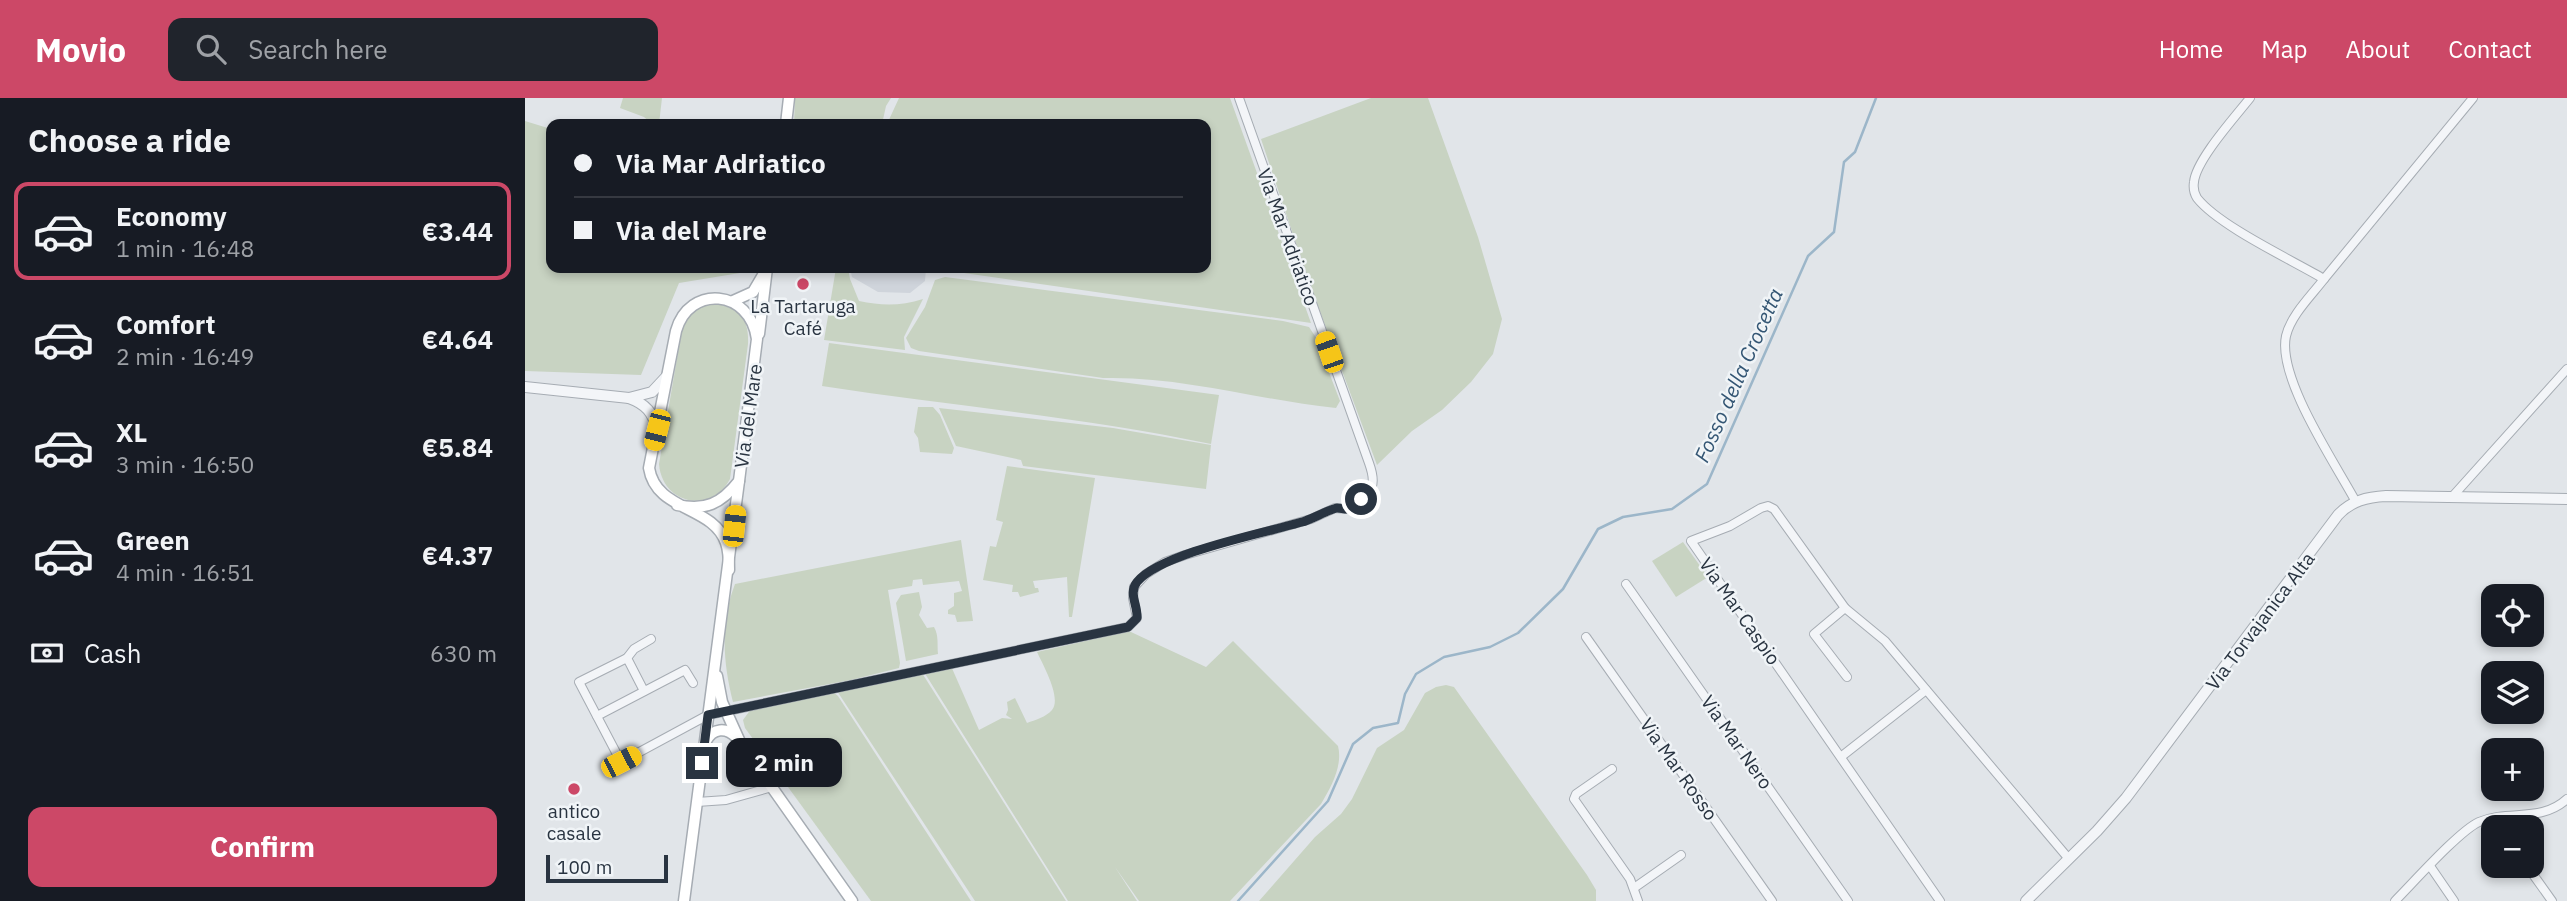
<!DOCTYPE html>
<meta charset="utf-8">
<style>
:root{--surface:#171b24;--page:#20242c;--text:#f1f3f6;--muted:#9ea1a6;--line:#363941;--accent:#cc4867}
body{margin:0;font-family:"IBM Plex Sans",sans-serif;background:var(--page);color:var(--text);height:100vh;display:flex;flex-direction:column;font-size:26px;white-space:nowrap}
*{box-sizing:border-box;margin:0}
p{font-size:23px;color:var(--muted)}
.icon{flex:none;width:38px;height:38px;fill:none;stroke:currentColor;stroke-width:2;stroke-linecap:round;stroke-linejoin:round}
.map{position:relative;flex:1;overflow:hidden}
.panel{display:flex;flex-direction:column;background:var(--surface);width:525px}
.panel>*{flex:none}
.top-card{position:absolute;left:21px;top:21px;width:665px;height:154px;border-radius:14px;box-shadow:0 4px 10px #0003;display:grid;align-content:center;height:154px;padding:0 28px;background:var(--surface)}
.controls{position:absolute;left:1956px;top:486px;display:grid;gap:14px}
.controls a{display:grid;place-items:center;width:63px;height:63px;border-radius:14px;background:var(--surface);box-shadow:0 4px 10px #0003;font-size:35px}
.scale{position:absolute;left:21px;bottom:18px;width:122px;box-sizing:border-box;padding-left:7px;border:4px solid #293441;border-top:0;font-size:19px;line-height:24px;white-space:nowrap;color:#293441;-webkit-text-stroke:5px #f0f4f7;paint-order:stroke}
.end{position:absolute;width:32px;height:32px;margin:-16px;border:9px solid #293441;background:#fff;box-shadow:0 0 0 4px #fff}
.from{border-radius:50%}
.bubble{position:absolute;height:49px;border-radius:14px;background:var(--surface);box-shadow:0 4px 10px #0003;font-size:23px;font-weight:800;line-height:49px;text-align:center}
.car{position:absolute;width:21px;height:42px;margin:-21px -10px;border-radius:9px;box-shadow:0 0 5px 2px #0007;background:linear-gradient(#f5c518 24%,#345 0 40%,#f5c518 0 76%,#345 0 86%,#f5c518 0)}
.top-card b{display:flex;align-items:center;gap:24px;height:66px;font-size:26px}
.top-card b+b{border-top:2px solid var(--line)}
.top-card i{width:18px;height:18px;background:var(--text)}
ul{padding:0;list-style:none}
li{display:flex;align-items:center;gap:21px;height:98px;margin:0 14px 10px;padding:0 14px;border:4px solid transparent;border-radius:14px}
li div{flex:1}
li b{display:block;font-size:26px}
li em{font-style:normal;font-weight:800}
li.current{border-color:var(--accent)}
li>.icon{width:63px;height:63px;stroke-width:1.5}
h2{padding:0 28px;font-size:32px;line-height:84px}
.pay{display:flex;align-items:center;gap:18px;height:77px;padding:0 28px;font-size:26px}
.pay p{margin-inline-start:auto}
.cta{display:flex;gap:14px;margin-top:auto;padding:14px 28px}
.cta a{flex:1;height:80px;border-radius:14px;background:var(--accent);color:#fff;font-size:28px;font-weight:800;line-height:80px;text-align:center}
header{display:flex;align-items:center;gap:42px;box-sizing:border-box;height:98px;padding:0 35px;background:var(--accent);color:#fff}
header strong{font-size:33px}
nav{display:flex;gap:38px;margin-inline-start:auto;font-size:24px}
.search{width:490px;height:63px;background:var(--page);display:flex;align-items:center;gap:18px;box-sizing:border-box;padding:0 24px;border-radius:14px;color:var(--muted);font-size:26px}
main{display:flex;flex:1;min-height:0}
.map>svg:first-child{display:block}
.built{fill:#cfd4db}
.grass{fill:#c8d3c2}
.lines{fill:none;stroke-linecap:round;stroke-linejoin:round}
.stream{stroke:#9cb6c9;stroke-width:2.5}
.minor-casing{stroke:#a6acb3;stroke-width:10}
.tertiary-casing{stroke:#a6acb3;stroke-width:12}
.secondary-casing{stroke:#a6acb3;stroke-width:13}
.minor{stroke:#f3f5f8;stroke-width:8}
.tertiary{stroke:#f3f5f8;stroke-width:10}
.secondary{stroke:#fff;stroke-width:10}
.route{stroke:#293441;stroke-width:9}
.poi-dot{fill:#cc4867;stroke:#f0f4f7;stroke-width:2.5}
.labels{text-anchor:middle;dominant-baseline:central;stroke-width:5;stroke-linejoin:round;paint-order:stroke}
.street-label{font-size:19px;fill:#293441;stroke:#f0f4f7}
.poi-label{font-size:19px;fill:#293441;stroke:#f0f4f7}
.water-label{font-size:21px;font-style:italic;fill:#345674;stroke:#f0f4f7}
</style>
<header>
<strong>Movio</strong>
<div class="search"><svg class="icon" aria-label="search" viewBox="0 0 24 24"><circle cx="10" cy="10" r="6"/><path d="M15 15l6 6"/></svg>Search here</div>
<nav><a>Home</a><a>Map</a><a>About</a><a>Contact</a></nav>
</header>
<main>
<section class="panel">
<h2>Choose a ride</h2>
<ul>
<li class="current"><svg class="icon" aria-label="car" viewBox="0 0 24 24"><path d="M5 17H2v-5l4-1 3-4h7l3 4 3 1v5h-3M9 17h6M6 11h13"/><circle cx="7" cy="17" r="2"/><circle cx="17" cy="17" r="2"/></svg><div><b>Economy</b><p>1 min · 16:48</p></div><em>€3.44</em></li>
<li><svg class="icon" aria-label="car" viewBox="0 0 24 24"><path d="M5 17H2v-5l4-1 3-4h7l3 4 3 1v5h-3M9 17h6M6 11h13"/><circle cx="7" cy="17" r="2"/><circle cx="17" cy="17" r="2"/></svg><div><b>Comfort</b><p>2 min · 16:49</p></div><em>€4.64</em></li>
<li><svg class="icon" aria-label="car" viewBox="0 0 24 24"><path d="M5 17H2v-5l4-1 3-4h7l3 4 3 1v5h-3M9 17h6M6 11h13"/><circle cx="7" cy="17" r="2"/><circle cx="17" cy="17" r="2"/></svg><div><b>XL</b><p>3 min · 16:50</p></div><em>€5.84</em></li>
<li><svg class="icon" aria-label="car" viewBox="0 0 24 24"><path d="M5 17H2v-5l4-1 3-4h7l3 4 3 1v5h-3M9 17h6M6 11h13"/><circle cx="7" cy="17" r="2"/><circle cx="17" cy="17" r="2"/></svg><div><b>Green</b><p>4 min · 16:51</p></div><em>€4.37</em></li>
</ul>
<div class="pay"><svg class="icon" aria-label="cash" viewBox="0 0 24 24"><path d="M3 7h18v10H3z"/><circle cx="12" cy="12" r="2"/></svg>Cash<p>630 m</p></div>
<div class="cta"><a>Confirm</a></div>
</section>
<div class="map">
<svg width="2042" height="803" viewBox="0 0 2042 803">
<rect width="100%" height="100%" fill="#e1e5e9"/>
<polygon class="built" points="325,170 401,170 400,183 385,195 353,194 327,179"/>
<g class="grass">
<polygon points="98,0 137,0 134,26 127,26 119,19 95,10"/>
<polygon points="270,0 366,0 361,8 357,26 269,26"/>
<polygon points="374,0 705,0 786,225 411,171 681,170 681,26 362,26"/>
<polygon points="846,0 903,0 953,139 977,221 968,256 946,284 917,312 887,333 852,367 784,184 736,41"/>
<polygon points="0,23 26,31 26,170 215,170 215,175 154,185 116,277 0,273"/>
<path d="M 311,170 L 323,170 L 325,181 L 334,203 C 357,208 376,208 398,201 L 379,239 L 380,252 L 299,242 Z"/>
<path d="M 420,179 L 758,223 L 784,229 L 790,238 L 815,303 L 811,310 C 733,302 657,278 578,280 L 394,253 L 386,250 L 381,240 L 400,209 L 410,182 Z"/>
<path d="M 188,205 C 214,210 224,219 223,246 L 205,381 C 186,417 137,406 134,366 L 157,231 C 164,215 173,209 188,205 Z"/>
<path d="M 304,245 L 694,297 L 686,346 C 558,319 427,308 297,288 Z"/>
<polygon points="393,309 408,309 415,317 429,350 427,356 395,354 393,340 389,334"/>
<polygon points="414,310 588,330 686,347 681,391 498,368 496,362 431,348"/>
<polygon points="482,368 570,380 547,519 544,519 542,479 508,483 510,490 513,490 514,494 495,499 493,494 487,494 488,487 458,482 465,448 471,449 478,424 471,422"/>
<path d="M 436,442 L 448,523 L 432,524 L 430,517 L 423,516 L 423,512 L 429,508 L 429,495 L 437,493 L 434,483 L 398,487 L 397,481 L 388,482 L 387,488 L 363,492 L 375,565 L 374,570 L 326,582 L 208,604 C 198,565 195,525 210,486 Z"/>
<polygon points="1158,444 1183,479 1151,499 1127,463"/>
<path d="M 394,494 L 397,509 L 394,517 L 402,530 L 409,529 C 414,538 412,546 413,556 L 381,563 L 371,505 L 376,497 Z"/>
<path d="M 600,534 L 606,534 L 681,569 L 708,543 L 813,648 C 818,668 806,689 796,706 L 705,803 L 614,803 L 590,769 L 612,803 L 543,803 L 399,574 L 426,568 L 454,632 L 477,620 L 487,621 L 481,617 L 483,612 L 482,604 L 490,600 L 502,625 C 510,622 521,619 527,612 C 537,600 518,567 512,554 Z"/>
<polygon points="397,575 541,803 450,803 312,593"/>
<polygon points="921,587 929,589 1062,777 1071,792 1071,803 734,803 790,739 816,716 827,701 852,650 879,632 900,595 911,589"/>
<polygon points="307,593 313,598 446,803 346,803 220,630 218,622 226,611"/>
</g>
<g class="lines">
<polyline class="stream" points="713,803 803,703 828,646 848,630 873,625 880,596 891,576 919,559 965,549 993,535 1038,491 1073,431 1098,419 1147,411 1182,386 1283,158 1309,134 1319,64 1330,54 1351,0"/>
<defs>
<g id="minor">
<path d="M 1725,0 C 1710,19 1671,62 1669,84 C 1668,90 1669,95 1672,100 C 1694,128 1767,162 1799,181 C 1786,198 1766,217 1761,238 C 1752,280 1810,365 1831,404"/>
<polyline points="1799,181 1948,0"/>
<polyline points="1927,399 2042,271"/>
<polyline points="1101,486 1323,803"/>
<polyline points="1320,510 1360,543 1544,761"/>
<polyline points="1061,539 1247,803"/>
<polyline points="102,560 109,551 126,541"/>
<polyline points="1322,579 1289,536 1320,510 1249,411 1243,408 1236,410 1205,428 1166,443 1415,803"/>
<path d="M 119,593 L 102,560 L 54,584 L 96,664 L 183,617 L 603,529 L 612,520 L 608,500 L 609,489 L 621,476 L 640,464 L 660,457 L 786,421 L 810,410 L 822,411 C 844,394 854,393 844,365 L 714,0"/>
<polyline points="72,618 160,572 168,585"/>
<polyline points="1317,658 1401,592"/>
<polyline points="1087,671 1051,696 1049,701 1105,781 1113,803"/>
<polyline points="172,704 201,702 247,689"/>
<polyline points="1969,720 1975,730"/>
<polyline points="1905,768 1929,803"/>
<polyline points="2002,768 2027,803"/>
<polyline points="1109,790 1156,757"/>
<path d="M 1870,803 C 1888,785 1934,733 1954,724 C 1984,711 2016,725 2042,701"/>
</g>
<g id="tertiary">
<polyline points="0,289 104,300 127,294 141,279"/>
<path d="M 104,300 C 121,306 128,315 132,331"/>
<path d="M 1501,803 L 1572,733 L 1601,700 L 1813,417 C 1826,403 1842,399 1861,398 L 2042,401"/>
</g>
<g id="secondary">
<polyline points="261,26 264,0"/>
<polyline points="208,203 228,194 238,177"/>
<polyline points="234,236 242,170"/>
<path d="M 152,407 C 180,413 196,406 214,383 L 232,241 C 225,191 164,186 151,233 L 124,370 C 131,414 188,407 201,445 C 204,453 204,463 204,472"/>
<polyline points="192,578 197,604 215,644 327,803"/>
<path d="M 181,643 C 188,630 201,629 211,639"/>
<polyline points="159,803 214,383"/>
</g>
</defs>
<use href="#minor" class="minor-casing"/>
<use href="#tertiary" class="tertiary-casing"/>
<use href="#secondary" class="secondary-casing"/>
<use href="#minor" class="minor"/>
<use href="#tertiary" class="tertiary"/>
<use href="#secondary" class="secondary"/>
</g>
<g class="lines">
<path class="route" d="M 177,665 L 183,617 L 603,529 L 612,520 C 613,507 603,495 612,484 C 636,455 739,435 777,424 C 785,422 807,410 812,410 C 815,410 819,411 822,411 L 836,401"/>
</g>
<g class="poi-dot">
<circle cx="278" cy="186" r="7"/>
<circle cx="49" cy="691" r="7"/>
</g>
<g class="labels">
<g class="street-label">
<text transform="translate(763 139) rotate(70)">Via Mar Adriatico</text>
<text transform="translate(223 318) rotate(-82)">Via del Mare</text>
<text transform="translate(1215 513) rotate(55)">Via Mar Caspio</text>
<text transform="translate(1735 523) rotate(-53)">Via Torvajanica Alta</text>
<text transform="translate(1212 644) rotate(55)">Via Mar Nero</text>
<text transform="translate(1154 671) rotate(55)">Via Mar Rosso</text>
</g>
<g class="poi-label">
<text x="278" y="208">La Tartaruga<tspan x="278" dy="22">Café</tspan></text>
<text x="49" y="713">antico<tspan x="49" dy="22">casale</tspan></text>
</g>
<g class="water-label">
<text transform="translate(1213 277) rotate(-66)">Fosso della Crocetta</text>
</g>
</g>
</svg>
<div class="controls">
<a><svg class="icon" aria-label="locate" viewBox="0 0 24 24"><circle cx="12" cy="12" r="6"/><path d="M12 2v4M12 18v4M2 12h4M18 12h4"/></svg></a>
<a><svg class="icon" aria-label="layers" viewBox="0 0 24 24"><path d="M12 4l9 5-9 5-9-5zM3 14l9 5 9-5"/></svg></a>
<a>+</a>
<a>−</a>
</div>
<div class="scale">100 m</div>
<i class="end from" style="left:836px;top:401px"></i>
<i class="end" style="left:177px;top:665px"></i>
<div class="bubble" style="left:201px;top:640px;width:116px">2 min</div>
<i class="car" style="left:804px;top:254px;rotate:341deg"></i>
<i class="car" style="left:132px;top:332px;rotate:194deg"></i>
<i class="car" style="left:209px;top:428px;rotate:6deg"></i>
<i class="car" style="left:96px;top:664px;rotate:63deg"></i>
<div class="top-card">
<b><i class="from"></i>Via Mar Adriatico</b>
<b><i></i>Via del Mare</b>
</div>
</div>
</main>
